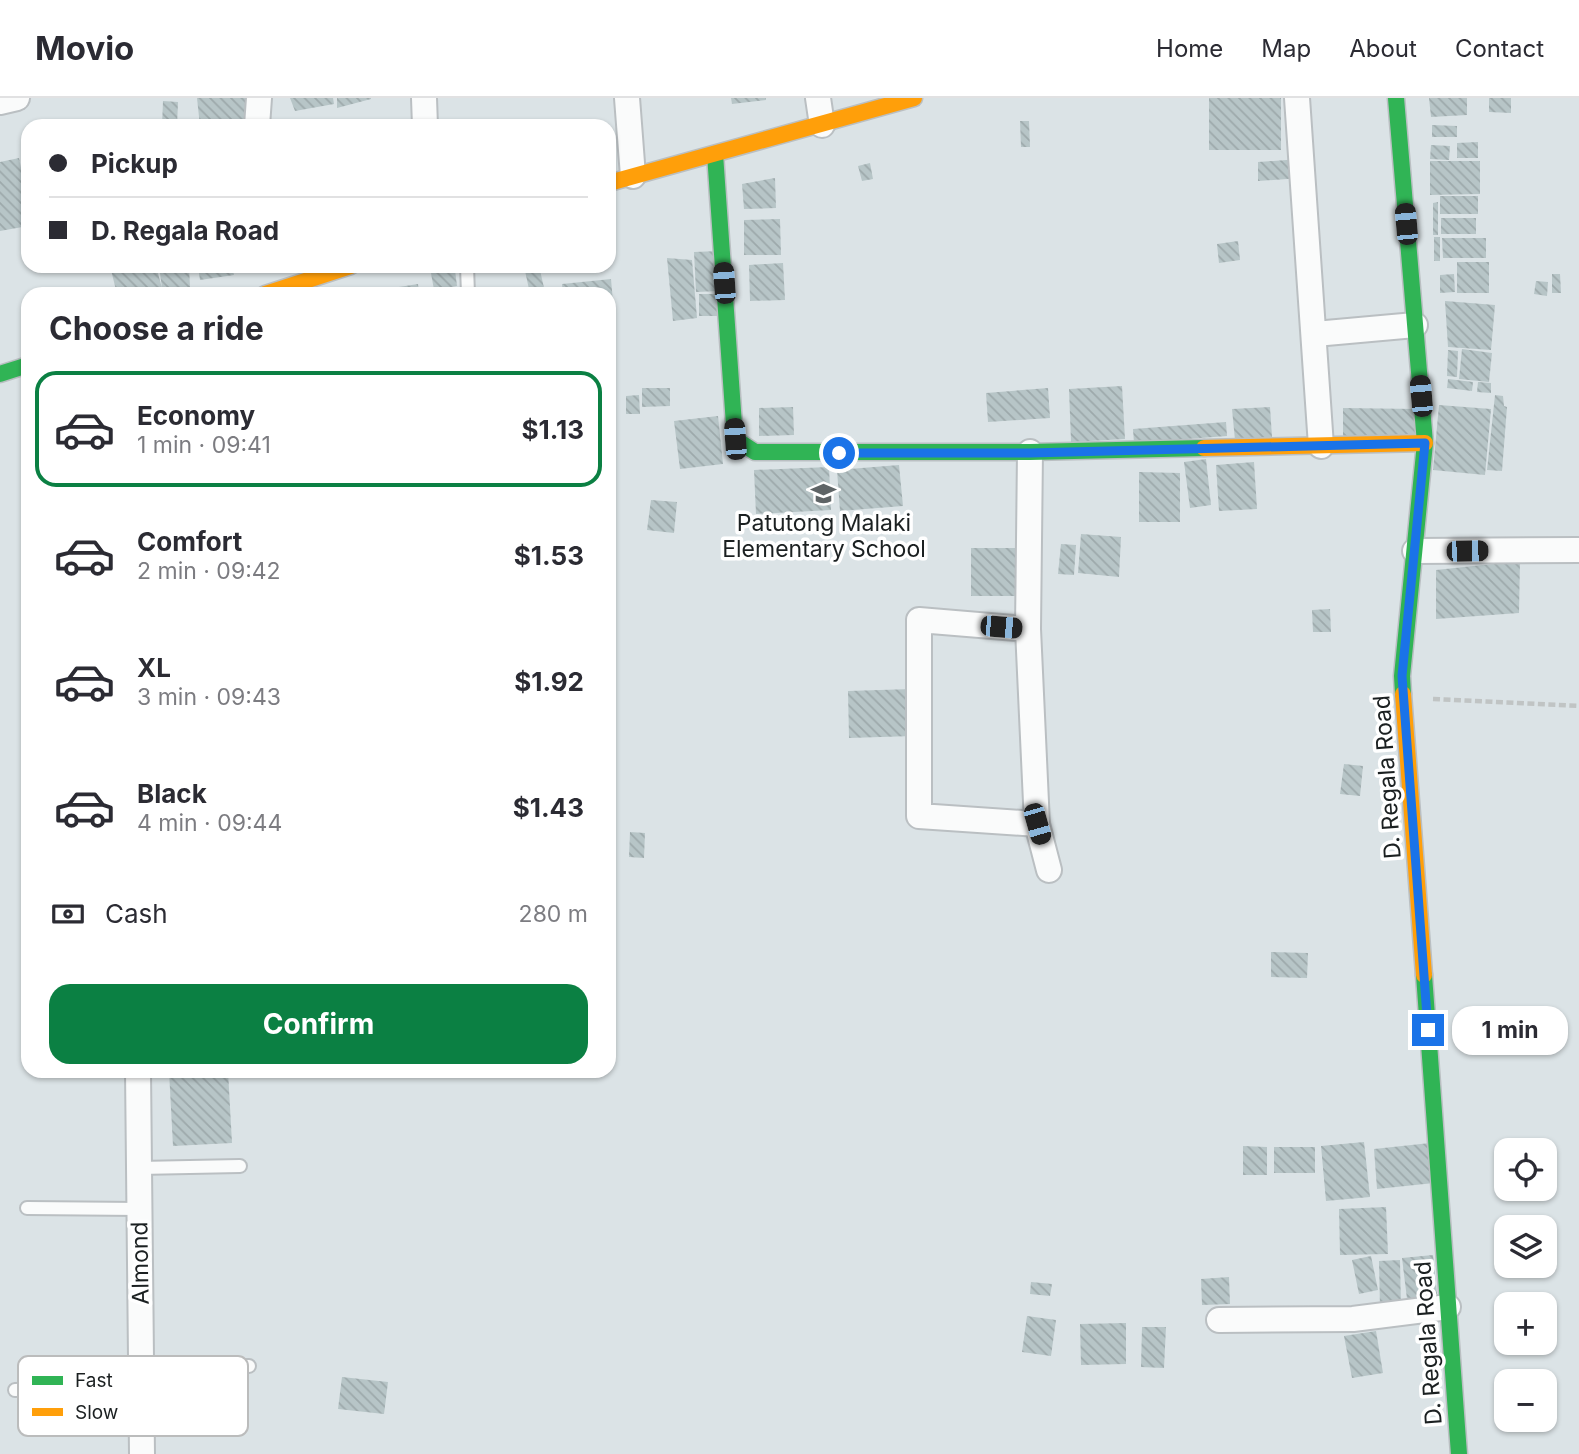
<!DOCTYPE html>
<meta charset="utf-8">
<style>
:root{--surface:#fff;--page:#f2f2f3;--text:#2b2b33;--muted:#7c7c81;--line:#e1e1e2;--accent:#0b8043}
body{margin:0;font-family:Inter,sans-serif;background:var(--page);color:var(--text);height:100vh;display:flex;flex-direction:column;font-size:26px;white-space:nowrap}
*{box-sizing:border-box;margin:0}
p{font-size:23px;color:var(--muted)}
.icon{flex:none;width:38px;height:38px;fill:none;stroke:currentColor;stroke-width:2;stroke-linecap:round;stroke-linejoin:round}
.map{position:relative;flex:1;overflow:hidden}
.details{position:absolute;left:21px;top:189px;width:595px;height:791px;display:flex;flex-direction:column;background:var(--surface);border-radius:21px;box-shadow:0 2px 5px #0004}
.details>*{flex:none}
.banner{position:absolute;left:21px;top:21px;width:595px;height:154px;border-radius:21px;box-shadow:0 2px 5px #0004;display:grid;align-content:center;height:154px;padding:0 28px;background:var(--surface)}
.tools{position:absolute;left:1494px;top:1040px;display:grid;gap:14px}
.tools a{display:grid;place-items:center;width:63px;height:63px;border-radius:14px;background:var(--surface);box-shadow:0 2px 5px #0004;font-size:35px}
.end{position:absolute;width:32px;height:32px;margin:-16px;border:9px solid #1a73e8;background:#fff;box-shadow:0 0 0 4px #fff}
.from{border-radius:50%}
.bubble{position:absolute;height:49px;border-radius:21px;background:var(--surface);box-shadow:0 2px 5px #0004;font-size:23px;font-weight:700;line-height:49px;text-align:center}
.car{position:absolute;width:21px;height:42px;margin:-21px -10px;border-radius:9px;box-shadow:0 0 5px 2px #0007;background:linear-gradient(#222 24%,#8ab4d8 0 40%,#222 0 76%,#8ab4d8 0 86%,#222 0)}
.banner b{display:flex;align-items:center;gap:24px;height:66px;font-size:26px}
.banner b+b{border-top:2px solid var(--line)}
.banner i{width:18px;height:18px;background:var(--text)}
ul{padding:0;list-style:none}
li{display:flex;align-items:center;gap:21px;height:116px;margin:0 14px 10px;padding:0 14px;border:4px solid transparent;border-radius:21px}
li div{flex:1}
li b{display:block;font-size:26px}
li em{font-style:normal;font-weight:700}
li.current{border-color:var(--accent)}
li>.icon{width:63px;height:63px;stroke-width:1.5}
h2{padding:0 28px;font-size:32px;line-height:84px}
.pay{display:flex;align-items:center;gap:18px;height:77px;padding:0 28px;font-size:26px}
.pay p{margin-inline-start:auto}
.cta{display:flex;gap:14px;margin-top:auto;padding:14px 28px}
.cta a{flex:1;height:80px;border-radius:21px;background:var(--accent);color:#fff;font-size:28px;font-weight:700;line-height:80px;text-align:center}
header{display:flex;align-items:center;gap:42px;box-sizing:border-box;height:98px;padding:0 35px;background:var(--surface);border-bottom:2px solid var(--line)}
header strong{font-size:33px}
nav{display:flex;gap:38px;margin-inline-start:auto;font-size:24px}
.map>svg:first-child{display:block}
.building{fill:url(#building-back-hatch)}
.lines{fill:none;stroke-linecap:round;stroke-linejoin:round}
.lane-casing{stroke:#babfc2;stroke-width:16}
.street-casing{stroke:#babfc2;stroke-width:28}
.fast-casing{stroke:#babfc2;stroke-width:19}
.slow-casing{stroke:#babfc2;stroke-width:19}
.path{stroke:#c0c4c4;stroke-width:4.5;stroke-dasharray:7 3.5;stroke-linecap:butt}
.lane{stroke:#fafbfb;stroke-width:12}
.street{stroke:#fafbfb;stroke-width:24}
.fast{stroke:#30b455;stroke-width:16}
.slow{stroke:#ff9f0a;stroke-width:16}
.route{stroke:#1a73e8;stroke-width:9}
.labels{text-anchor:middle;dominant-baseline:central;stroke-width:7;stroke-linejoin:round;paint-order:stroke}
.poi-label{font-size:23px;fill:#1b2021;stroke:#fff}
.street-label{font-size:23px;fill:#1b2021;stroke:#fff}
.key{fill:#fff;stroke:#bbbcbc;stroke-width:2}
.key-label{font-size:19px;fill:#1b2021}
</style>
<header>
<strong>Movio</strong>
<nav><a>Home</a><a>Map</a><a>About</a><a>Contact</a></nav>
</header>
<div class="map">
<svg width="1579" height="1356" viewBox="0 0 1579 1356">
<defs>
<pattern id="building-back-hatch" width="6" height="6" patternUnits="userSpaceOnUse" patternTransform="scale(1.75)"><rect width="6" height="6" fill="#b7c5c7"/><path d="M-1 5l2 2M0 0l6 6M5-1l2 2" fill="none" stroke="#9da9ab"/></pattern>
</defs>
<rect width="100%" height="100%" fill="#dbe3e6"/>
<g class="building">
<polygon points="197,0 252,0 252,22 200,28"/>
<polygon points="290,0 333,0 334,6 295,13"/>
<polygon points="337,0 371,0 371,1 337,10"/>
<polygon points="731,0 766,0 766,2 732,6"/>
<rect x="1209" y="0" width="72" height="52"/>
<polygon points="1429,0 1467,0 1467,17 1431,19"/>
<polygon points="1489,0 1511,0 1511,15 1489,14"/>
<polygon points="163,3 178,4 177,28 162,28"/>
<polygon points="1020,23 1029,23 1030,49 1021,49"/>
<polygon points="1432,27 1457,28 1457,39 1432,39"/>
<polygon points="1478,44 1478,60 1457,60 1457,45"/>
<polygon points="1431,47 1450,48 1449,62 1430,61"/>
<polygon points="19,60 28,104 28,128 0,133 0,64"/>
<polygon points="1300,61 1301,80 1258,83 1258,64"/>
<polygon points="1430,63 1480,63 1480,96 1430,97"/>
<polygon points="870,65 873,81 862,83 858,68"/>
<polygon points="775,80 776,110 744,111 742,86"/>
<rect x="1440" y="98" width="38" height="18"/>
<polygon points="1438,104 1438,137 1433,137 1433,105"/>
<rect x="1441" y="120" width="35" height="16"/>
<polygon points="780,121 781,157 744,157 744,122"/>
<rect x="1434" y="139" width="6" height="24"/>
<polygon points="1442,140 1486,140 1486,160 1443,160"/>
<polygon points="1238,143 1240,162 1219,165 1217,146"/>
<polygon points="719,153 720,193 696,194 694,154"/>
<polygon points="667,160 692,162 697,220 673,223"/>
<rect x="1457" y="164" width="32" height="31"/>
<polygon points="783,165 785,202 750,203 749,167"/>
<polygon points="110,168 156,168 162,190 159,168 189,168 190,189 162,190 142,196 117,196"/>
<polygon points="198,168 232,168 234,177 200,182"/>
<polygon points="524,168 539,168 545,194 530,196"/>
<polygon points="455,172 457,188 434,192 431,175"/>
<polygon points="1454,176 1455,194 1440,195 1440,177"/>
<polygon points="1552,176 1560,176 1561,195 1552,195"/>
<polygon points="611,181 616,238 609,238 609,196 563,196 562,186"/>
<polygon points="1536,183 1548,184 1547,198 1534,196"/>
<polygon points="418,186 419,196 400,196 399,189"/>
<rect x="699" y="196" width="21" height="22"/>
<polygon points="1445,203 1495,207 1491,252 1448,249"/>
<polygon points="1462,251 1492,255 1489,284 1459,281"/>
<polygon points="1448,252 1458,253 1457,279 1447,278"/>
<polygon points="1448,281 1473,284 1472,293 1447,290"/>
<polygon points="1478,284 1491,285 1491,295 1477,294"/>
<polygon points="1122,288 1125,341 1071,344 1069,291"/>
<polygon points="642,290 670,290 670,308 642,309"/>
<polygon points="1048,290 1050,320 988,324 986,295"/>
<polygon points="639,297 640,316 626,316 626,298"/>
<polygon points="1495,297 1503,298 1504,308 1507,309 1502,373 1487,372"/>
<polygon points="1439,307 1491,311 1485,377 1433,372"/>
<polygon points="793,309 794,337 759,338 759,310"/>
<polygon points="1270,309 1272,339 1235,342 1232,311"/>
<polygon points="1343,310 1417,311 1417,339 1343,338"/>
<polygon points="718,318 723,366 680,371 674,323"/>
<polygon points="1226,324 1227,338 1134,345 1133,331"/>
<polygon points="1206,361 1211,407 1190,410 1184,364"/>
<polygon points="1254,364 1257,411 1219,413 1216,367"/>
<polygon points="899,367 903,408 840,413 837,372"/>
<polygon points="829,369 831,412 756,416 754,372"/>
<polygon points="1139,374 1180,375 1180,424 1139,424"/>
<polygon points="651,402 677,404 674,435 647,432"/>
<polygon points="1081,436 1121,439 1119,479 1078,475"/>
<polygon points="1061,446 1076,447 1074,477 1058,476"/>
<rect x="971" y="450" width="45" height="48"/>
<polygon points="1520,463 1519,515 1436,521 1436,472"/>
<polygon points="1330,511 1331,534 1313,534 1312,512"/>
<polygon points="912,591 913,638 849,640 848,593"/>
<polygon points="1344,666 1363,668 1360,698 1340,696"/>
<polygon points="630,734 645,735 644,760 629,759"/>
<polygon points="1271,854 1308,855 1307,880 1271,879"/>
<polygon points="169,973 228,973 232,1045 173,1048"/>
<polygon points="1364,1044 1370,1099 1326,1103 1321,1048"/>
<polygon points="1430,1045 1434,1085 1377,1091 1374,1051"/>
<polygon points="1243,1048 1267,1049 1267,1077 1243,1077"/>
<rect x="1274" y="1049" width="41" height="26"/>
<polygon points="1386,1109 1388,1156 1340,1157 1339,1111"/>
<polygon points="1433,1157 1438,1205 1408,1209 1402,1160"/>
<polygon points="1371,1158 1378,1192 1359,1196 1352,1162"/>
<polygon points="1400,1162 1401,1211 1380,1211 1379,1163"/>
<polygon points="1229,1179 1230,1206 1202,1207 1201,1181"/>
<polygon points="1031,1184 1052,1186 1050,1198 1030,1196"/>
<polygon points="1027,1218 1056,1222 1051,1258 1022,1254"/>
<polygon points="1126,1225 1126,1266 1081,1267 1080,1226"/>
<polygon points="1142,1229 1166,1229 1164,1270 1141,1269"/>
<polygon points="1376,1233 1383,1275 1352,1280 1344,1238"/>
<polygon points="342,1279 388,1284 384,1316 338,1311"/>
</g>
<g class="lines">
<defs>
<g id="lane">
<polyline points="467,168 468,196"/>
<polyline points="139,1070 240,1068"/>
<polyline points="27,1110 139,1111"/>
<polyline points="141,1270 249,1268"/>
<polyline points="15,1292 141,1287"/>
</g>
<g id="street">
<polyline points="424,0 425,28"/>
<polyline points="627,0 633,78"/>
<polyline points="818,0 822,27"/>
<polyline points="1297,0 1321,348"/>
<polyline points="0,4 17,0"/>
<polyline points="257,28 259,0"/>
<polyline points="1315,236 1415,227"/>
<polyline points="1030,354 1028,531 1037,726 1049,772"/>
<polyline points="1415,453 1579,452"/>
<polyline points="1028,531 919,522 919,718 1037,726"/>
<polyline points="138,973 142,1356"/>
<polyline points="1219,1222 1353,1221 1448,1209"/>
</g>
<g id="fast">
<polyline points="1396,0 1425,345 1402,578 1403,596"/>
<polyline points="715,56 735,341 755,354 1030,354 1204,350"/>
<polyline points="0,276 28,267"/>
<polyline points="1424,877 1459,1356"/>
</g>
<g id="slow">
<polyline points="609,85 914,0"/>
<polyline points="265,196 351,168"/>
<polyline points="1204,350 1425,345"/>
<polyline points="1403,596 1424,877"/>
</g>
</defs>
<use href="#lane" class="lane-casing"/>
<use href="#street" class="street-casing"/>
<use href="#fast" class="fast-casing"/>
<use href="#slow" class="slow-casing"/>
<polyline class="path" points="1433,601 1579,608"/>
<use href="#lane" class="lane"/>
<use href="#street" class="street"/>
<use href="#fast" class="fast"/>
<use href="#slow" class="slow"/>
</g>
<g class="lines">
<polyline class="route" points="839,355 1030,355 1425,345 1402,578 1428,932"/>
</g>
<defs>
<symbol id="school-bare" viewBox="-9 -9 18 18"><path d="M0-5L7-2L0 1L-7-2ZM-4 1L0 2.5L4 1V4Q0 6-4 4Z" fill="#5e6466" stroke="#fff" stroke-width="2.5" paint-order="stroke"/></symbol>
</defs>
<g fill-rule="evenodd">
<use href="#school-bare" x="806" y="378" width="35" height="35"/>
</g>
<g class="labels">
<g class="poi-label">
<text x="824" y="425">Patutong Malaki<tspan x="824" dy="26">Elementary School</tspan></text>
</g>
<g class="street-label">
<text transform="translate(1387 679) rotate(-94)">D. Regala Road</text>
<text transform="translate(140 1165) rotate(-91)">Almond</text>
<text transform="translate(1428 1245) rotate(-94)">D. Regala Road</text>
</g>
</g>
<rect x="18" y="1258" width="230" height="80" rx="10" class="key"/>
<rect x="32" y="1278" width="31" height="9" fill="#30b455"/>
<rect x="32" y="1310" width="31" height="8" fill="#ff9f0a"/>
<g class="key-label">
<text x="75" y="1289">Fast</text>
<text x="75" y="1321">Slow</text>
</g>
</svg>
<div class="tools">
<a><svg class="icon" aria-label="locate" viewBox="0 0 24 24"><circle cx="12" cy="12" r="6"/><path d="M12 2v4M12 18v4M2 12h4M18 12h4"/></svg></a>
<a><svg class="icon" aria-label="layers" viewBox="0 0 24 24"><path d="M12 4l9 5-9 5-9-5zM3 14l9 5 9-5"/></svg></a>
<a>+</a>
<a>−</a>
</div>
<i class="end from" style="left:839px;top:355px"></i>
<i class="end" style="left:1428px;top:932px"></i>
<div class="bubble" style="left:1452px;top:908px;width:116px">1 min</div>
<i class="car" style="left:1406px;top:126px;rotate:355deg"></i>
<i class="car" style="left:724px;top:185px;rotate:356deg"></i>
<i class="car" style="left:1421px;top:298px;rotate:355deg"></i>
<i class="car" style="left:735px;top:341px;rotate:356deg"></i>
<i class="car" style="left:1467px;top:453px;rotate:89deg"></i>
<i class="car" style="left:1001px;top:529px;rotate:95deg"></i>
<i class="car" style="left:1037px;top:726px;rotate:164deg"></i>
<div class="banner">
<b><i class="from"></i>Pickup</b>
<b><i></i>D. Regala Road</b>
</div>
<section class="details">
<h2>Choose a ride</h2>
<ul>
<li class="current"><svg class="icon" aria-label="car" viewBox="0 0 24 24"><path d="M5 17H2v-5l4-1 3-4h7l3 4 3 1v5h-3M9 17h6M6 11h13"/><circle cx="7" cy="17" r="2"/><circle cx="17" cy="17" r="2"/></svg><div><b>Economy</b><p>1 min · 09:41</p></div><em>$1.13</em></li>
<li><svg class="icon" aria-label="car" viewBox="0 0 24 24"><path d="M5 17H2v-5l4-1 3-4h7l3 4 3 1v5h-3M9 17h6M6 11h13"/><circle cx="7" cy="17" r="2"/><circle cx="17" cy="17" r="2"/></svg><div><b>Comfort</b><p>2 min · 09:42</p></div><em>$1.53</em></li>
<li><svg class="icon" aria-label="car" viewBox="0 0 24 24"><path d="M5 17H2v-5l4-1 3-4h7l3 4 3 1v5h-3M9 17h6M6 11h13"/><circle cx="7" cy="17" r="2"/><circle cx="17" cy="17" r="2"/></svg><div><b>XL</b><p>3 min · 09:43</p></div><em>$1.92</em></li>
<li><svg class="icon" aria-label="car" viewBox="0 0 24 24"><path d="M5 17H2v-5l4-1 3-4h7l3 4 3 1v5h-3M9 17h6M6 11h13"/><circle cx="7" cy="17" r="2"/><circle cx="17" cy="17" r="2"/></svg><div><b>Black</b><p>4 min · 09:44</p></div><em>$1.43</em></li>
</ul>
<div class="pay"><svg class="icon" aria-label="cash" viewBox="0 0 24 24"><path d="M3 7h18v10H3z"/><circle cx="12" cy="12" r="2"/></svg>Cash<p>280 m</p></div>
<div class="cta"><a>Confirm</a></div>
</section>
</div>
